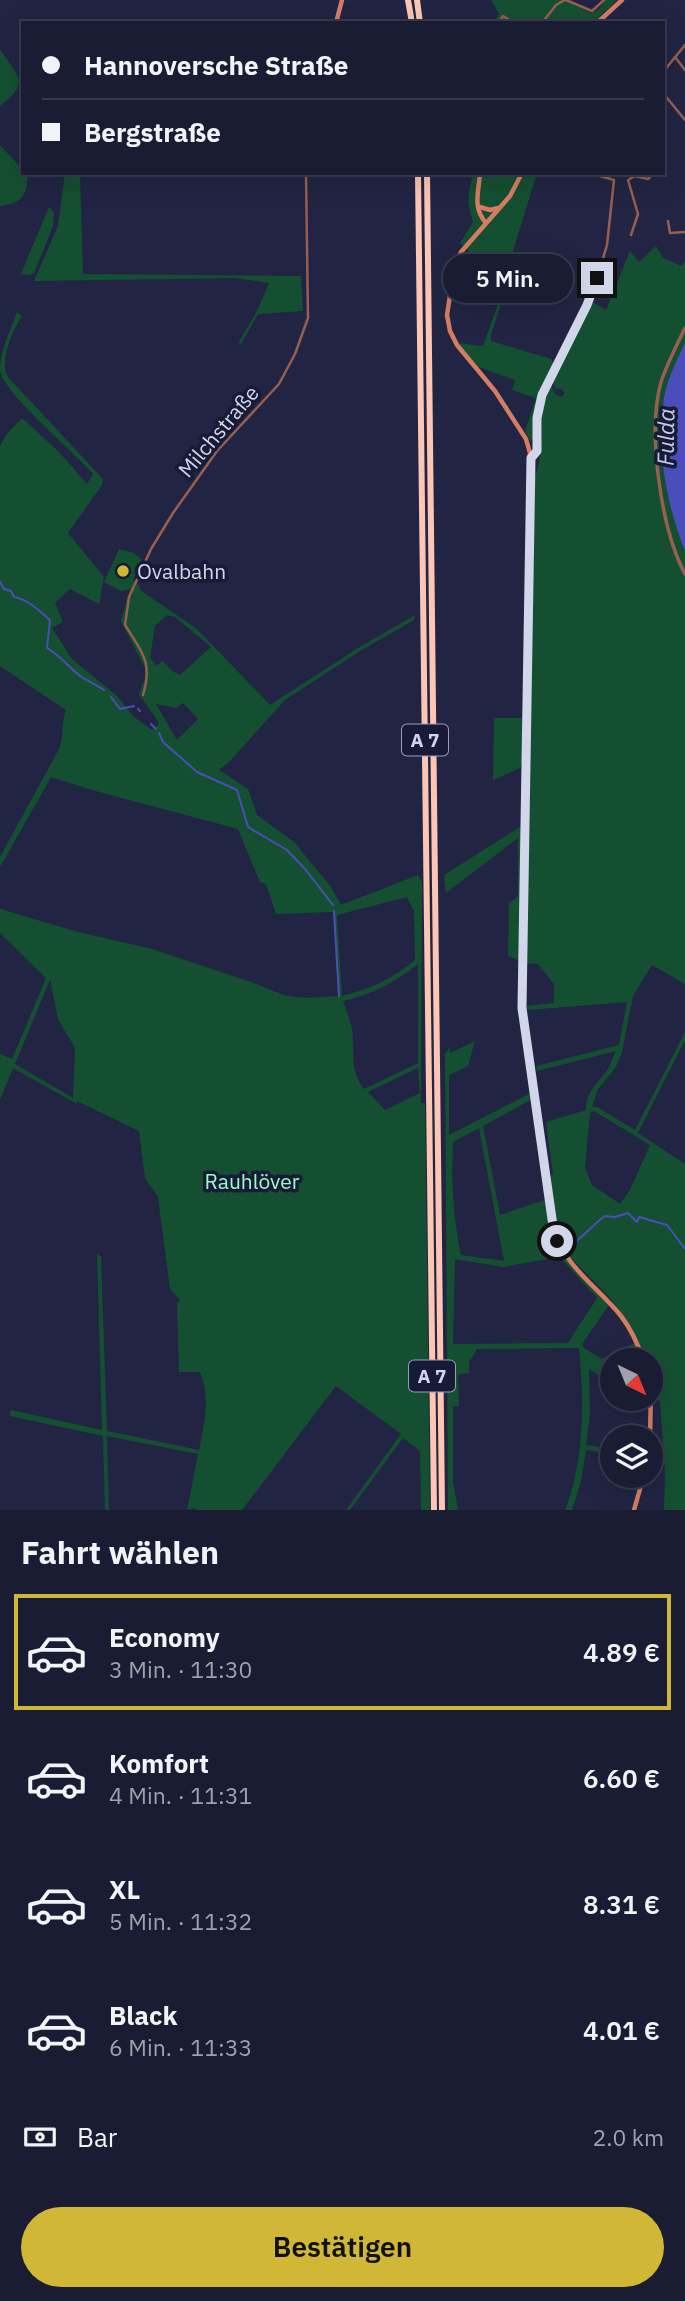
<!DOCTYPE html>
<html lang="de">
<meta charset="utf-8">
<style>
:root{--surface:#191c32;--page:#26293e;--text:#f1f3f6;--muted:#9fa1ac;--line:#373a4d;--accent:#d1b736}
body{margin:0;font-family:"IBM Plex Sans",sans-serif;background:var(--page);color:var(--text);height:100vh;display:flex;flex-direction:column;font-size:26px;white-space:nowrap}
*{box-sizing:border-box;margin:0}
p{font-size:23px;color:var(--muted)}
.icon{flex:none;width:38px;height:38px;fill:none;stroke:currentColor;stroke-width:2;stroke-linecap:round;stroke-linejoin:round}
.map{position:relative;height:1510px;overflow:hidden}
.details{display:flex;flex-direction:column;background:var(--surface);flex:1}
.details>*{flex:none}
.guide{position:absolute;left:21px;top:21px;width:644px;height:154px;border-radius:0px;box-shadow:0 7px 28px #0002,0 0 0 2px var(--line);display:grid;align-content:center;height:154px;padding:0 21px;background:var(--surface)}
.needle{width:46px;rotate:137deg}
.buttons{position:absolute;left:600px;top:1348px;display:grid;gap:14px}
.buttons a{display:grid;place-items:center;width:63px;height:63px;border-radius:50%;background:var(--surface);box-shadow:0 7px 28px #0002,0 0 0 2px var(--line);font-size:35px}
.end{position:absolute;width:32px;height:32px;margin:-16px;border:9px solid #d2d6ea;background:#111;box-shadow:0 0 0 4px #111}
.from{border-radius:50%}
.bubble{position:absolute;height:49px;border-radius:24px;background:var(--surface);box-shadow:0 7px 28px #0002,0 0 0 2px var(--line);font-size:23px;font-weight:600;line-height:49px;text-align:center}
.guide b{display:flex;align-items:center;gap:24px;height:66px;font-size:26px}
.guide b+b{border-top:2px solid var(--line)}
.guide i{width:18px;height:18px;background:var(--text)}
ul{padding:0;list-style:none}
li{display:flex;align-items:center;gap:21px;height:116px;margin:0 14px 10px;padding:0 7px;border:4px solid transparent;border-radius:0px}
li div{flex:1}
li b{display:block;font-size:26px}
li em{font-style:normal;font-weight:600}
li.current{border-color:var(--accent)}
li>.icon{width:63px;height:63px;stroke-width:1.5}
h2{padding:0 21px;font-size:32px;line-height:84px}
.pay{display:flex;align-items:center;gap:18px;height:77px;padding:0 21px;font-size:26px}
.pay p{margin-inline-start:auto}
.action{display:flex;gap:14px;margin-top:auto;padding:14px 21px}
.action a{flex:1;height:80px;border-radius:42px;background:var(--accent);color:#111;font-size:28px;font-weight:600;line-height:80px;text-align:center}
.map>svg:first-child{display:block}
.green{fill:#154f32;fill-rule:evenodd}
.water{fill:#4b4dbb}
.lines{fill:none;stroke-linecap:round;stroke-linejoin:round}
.stream{stroke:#4b4dbb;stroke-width:2}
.minor{stroke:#965f4f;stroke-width:2.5}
.tertiary{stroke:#965f4f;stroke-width:3.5}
.secondary{stroke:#d47d63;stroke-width:4.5}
.motorway{stroke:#fcc5b4;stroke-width:6}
.route{stroke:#d2d6ea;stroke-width:9}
.poi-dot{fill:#d1b736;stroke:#181b38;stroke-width:2.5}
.labels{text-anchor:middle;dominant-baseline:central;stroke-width:7;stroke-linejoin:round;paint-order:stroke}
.shield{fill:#181b38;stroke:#9a9eb5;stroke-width:2}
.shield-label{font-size:19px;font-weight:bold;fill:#d2d6ea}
.street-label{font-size:21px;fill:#d2d6ea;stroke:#181b38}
.poi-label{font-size:21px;fill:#d2d6ea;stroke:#181b38;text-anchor:start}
.park-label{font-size:21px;fill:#9bfac2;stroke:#181b38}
.water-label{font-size:23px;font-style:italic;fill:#c5cae6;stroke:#181b38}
</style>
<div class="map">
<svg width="685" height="1510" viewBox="0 0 685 1510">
<rect width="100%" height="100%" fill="#212543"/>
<g class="green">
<polygon points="491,0 564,0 591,13 598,10 605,0 617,0 593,23 494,23 499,14"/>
<path d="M 0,49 C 18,78 32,82 0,106 Z"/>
<path d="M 0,145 L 23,170 L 23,173 L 28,176 C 26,197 21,203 0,206 Z"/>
<polygon points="65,173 80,173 83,274 301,276 303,311 258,314 241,344 238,343 257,311 269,283 235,278 34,281 58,226"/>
<path d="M 474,173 L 537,173 L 504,280 L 508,282 L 491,335 L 491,341 L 551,359 L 555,366 L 545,384 L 537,406 L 535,438 L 531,441 L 525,431 L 536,398 L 512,390 L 515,380 L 479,367 L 457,343 L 483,346 L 502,293 L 501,290 L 458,277 L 469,251 L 460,243 L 473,222 C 467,203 467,192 474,173 Z"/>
<polygon points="49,207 54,213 53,226 34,273 29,275 21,274"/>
<path d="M 656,246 L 663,258 L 681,266 L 685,261 C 685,285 685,319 685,342 C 682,362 667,381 663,403 C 655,452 669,504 685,551 L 685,984 L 652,965 L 633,996 L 622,1052 L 616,1067 L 598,1089 L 592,1107 L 597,1107 L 635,1130 L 685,1032 L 685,1040 L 638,1133 L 685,1164 L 685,1510 L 664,1510 L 665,1473 L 660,1401 L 654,1398 L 651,1360 L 646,1360 L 632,1329 L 612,1300 L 570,1257 L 563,1245 L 558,1231 L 549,1179 L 553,1174 L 546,1122 L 586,1110 C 587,1092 594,1087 605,1073 C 610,1067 612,1059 616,1051 L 537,1071 L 536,1066 L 619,1045 L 627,1002 L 527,1010 L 526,1006 L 554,1003 L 554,984 L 538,964 L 525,963 L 508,956 L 509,903 L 518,896 L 518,838 L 446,893 L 444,875 L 528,822 L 535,476 C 548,447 534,411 550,384 L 555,394 L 562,397 L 565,392 L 559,388 L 556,389 L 552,380 L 592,302 L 606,310 L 630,251 L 639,262 ZM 594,1111 L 650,1145 L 630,1190 L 620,1204 L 592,1185 L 585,1168 L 590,1113 Z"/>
<path d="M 17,312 L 22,316 C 12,331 0,359 7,376 L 103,479 L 102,485 L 68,533 L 104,577 L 99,604 L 70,589 L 55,603 L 63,622 L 52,628 L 72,659 L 117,696 L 134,717 L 152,730 L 158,725 L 158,721 L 139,694 L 145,678 L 145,668 L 121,621 L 130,589 L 121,591 L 104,582 L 119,549 L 134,553 L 142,560 L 133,580 L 139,585 L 140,590 L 197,629 L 270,705 L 358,648 L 415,615 L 414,620 L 360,651 L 285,700 L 229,762 L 219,770 L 248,789 L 257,815 L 294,842 L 331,887 L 341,905 L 418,875 L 422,882 L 421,1103 L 425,1103 L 430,1510 L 421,1510 L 420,1451 L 403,1438 L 350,1510 L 346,1510 L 401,1434 L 336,1386 L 242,1510 L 197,1510 L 194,1508 L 187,1510 L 198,1454 L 107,1436 L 109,1510 L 105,1510 L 103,1436 L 10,1416 L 11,1410 L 102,1430 L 97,1254 L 101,1256 L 107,1431 L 199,1450 C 204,1424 211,1398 200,1372 L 179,1372 L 177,1303 L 180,1300 L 170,1289 L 158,1197 L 145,1178 L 139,1131 L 77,1101 L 77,1104 L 13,1068 L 0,1100 L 0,1054 L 12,1059 L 46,978 L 0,933 L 0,909 L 78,932 L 152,949 L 251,982 L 286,996 L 308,998 L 338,996 L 333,912 L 276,914 L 266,884 L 260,882 L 238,829 L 92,790 L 51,777 L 0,867 L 0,857 L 59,749 C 64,736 61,723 66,710 L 0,666 L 0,446 L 6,435 L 22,418 L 59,452 L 87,484 L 93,474 C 75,452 1,392 0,369 C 0,351 11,329 17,312 ZM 167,615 L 175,617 L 211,647 L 180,675 L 172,671 L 163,661 L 156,666 L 150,657 L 155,626 ZM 183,703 L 198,719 L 177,740 L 156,704 L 176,708 ZM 407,897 L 414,911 L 415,960 C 390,980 373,988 342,996 L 337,915 ZM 418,964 L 418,1063 L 364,1089 C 349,1071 355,1050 352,1029 C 350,1019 346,1010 343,1001 C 373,994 394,983 418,964 ZM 50,980 L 58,1019 L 75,1048 L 73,1098 L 15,1064 ZM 418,1068 L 420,1093 L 385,1110 L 368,1092 Z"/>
<polygon points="494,718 522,718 522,762 520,768 493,780"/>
<path d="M 475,1041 L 468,1066 L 449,1075 L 449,1135 L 531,1093 L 532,1099 L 483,1126 L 500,1215 L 545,1200 L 550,1231 L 563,1256 L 609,1305 L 582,1344 L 584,1348 L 602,1359 L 635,1343 L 642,1360 L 612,1360 L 612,1369 L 608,1371 L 607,1380 L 589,1369 L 590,1413 L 586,1445 L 612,1449 L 612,1454 L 586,1450 L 581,1481 L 572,1510 L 565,1510 C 585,1460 584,1400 579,1348 L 477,1349 L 469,1362 L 469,1373 L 458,1374 L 459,1406 L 453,1406 L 453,1481 L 458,1510 L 448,1510 L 445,1054 L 450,1047 L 450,1053 ZM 479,1128 L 504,1261 L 461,1255 C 453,1217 451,1180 453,1142 ZM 560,1257 L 597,1298 L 568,1343 L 453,1344 L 455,1259 L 503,1267 Z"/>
</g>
<path class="water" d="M 685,343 L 685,551 C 667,505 657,454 663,405 C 665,383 676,362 685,343 Z"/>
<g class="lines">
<g class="stream">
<path d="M 0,582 L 4,589 L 11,591 L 14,597 C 27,599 40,611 50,620 L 47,648 C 61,656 70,669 83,678 C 90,682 97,685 104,690"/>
<polyline points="111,697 120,709 134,706"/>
<polyline points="138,709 140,711"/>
<polyline points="151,724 156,729"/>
<polyline points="159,733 163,742 197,772 237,790 248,827 287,850 305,869 333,905"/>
<polyline points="334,911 339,996"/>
<path d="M 563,1245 L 570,1246 C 584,1237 592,1225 605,1216 L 615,1217 L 628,1213 L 637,1222 L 639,1217 L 667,1225 L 685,1249"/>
</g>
<g class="minor">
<polyline points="566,0 592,11 604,0"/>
<polyline points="498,23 503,16 514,23"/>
<polyline points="542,23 556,5 565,0"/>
<polyline points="675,57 685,70"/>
<polyline points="663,72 685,45"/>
<polyline points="663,93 685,120"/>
<polyline points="668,221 670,233 685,232"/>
<polyline points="631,235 638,214 628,180 635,176 648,179 654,173"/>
<polyline points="531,458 537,451 539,405 548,381 591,298 607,245 614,180 589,173"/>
<path d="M 143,695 C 153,662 142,652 125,625 L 129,597 L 151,549 L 173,513 L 217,451 L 279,384 L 295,354 L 308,318 L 306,173"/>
</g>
<path class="tertiary" d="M 685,328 C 677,345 667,364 661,382 C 647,432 661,529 685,574"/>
<g class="secondary">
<polyline points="336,23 342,0"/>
<polyline points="597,23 622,0"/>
<path d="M 480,173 C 479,191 472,207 486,223"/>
<path d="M 522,173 L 510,196 L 461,252 L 453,276 L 447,315 L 450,331 L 457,345 L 495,391 L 526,439 L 530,453 L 522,1008 L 553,1226 C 562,1265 597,1286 621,1316 C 631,1329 638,1344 643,1360"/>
<polyline points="480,207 490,210 498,208"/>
<polyline points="650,1437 651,1390"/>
<polyline points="634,1510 644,1475"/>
</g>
<g class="motorway">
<polyline points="408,0 412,23"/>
<polyline points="417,0 420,23"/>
<polyline points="418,173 434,1510"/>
<polyline points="427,173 442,1510"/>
</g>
</g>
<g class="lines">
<polyline class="route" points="557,1241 553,1226 522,1008 531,458 537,451 537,418 542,395 587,305 597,278"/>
</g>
<circle class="poi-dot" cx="123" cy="571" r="7"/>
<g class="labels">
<g class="shield">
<rect x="402" y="724.5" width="46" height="31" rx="5"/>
<rect x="409" y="1360.5" width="46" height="31" rx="5"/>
</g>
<g class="shield-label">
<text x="425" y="740">A 7</text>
<text x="432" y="1376">A 7</text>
</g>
<g class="street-label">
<text transform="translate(218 431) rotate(-50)">Milchstraße</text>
</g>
<g class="poi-label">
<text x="137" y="571">Ovalbahn</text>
</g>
<g class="park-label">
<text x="252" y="1181">Rauhlöver</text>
</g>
<g class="water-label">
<text transform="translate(665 437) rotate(-89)">Fulda</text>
</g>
</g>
</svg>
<div class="buttons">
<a><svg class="needle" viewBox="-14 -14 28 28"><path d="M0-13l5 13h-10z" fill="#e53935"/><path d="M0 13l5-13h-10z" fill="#9fa1ac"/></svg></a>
<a><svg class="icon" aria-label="layers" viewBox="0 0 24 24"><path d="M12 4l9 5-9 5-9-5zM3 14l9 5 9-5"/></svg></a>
</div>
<i class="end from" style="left:557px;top:1241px"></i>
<i class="end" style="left:597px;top:278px"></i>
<div class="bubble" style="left:443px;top:254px;width:130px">5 Min.</div>
<div class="guide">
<b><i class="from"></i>Hannoversche Straße</b>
<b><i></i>Bergstraße</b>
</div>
</div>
<section class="details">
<h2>Fahrt wählen</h2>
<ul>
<li class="current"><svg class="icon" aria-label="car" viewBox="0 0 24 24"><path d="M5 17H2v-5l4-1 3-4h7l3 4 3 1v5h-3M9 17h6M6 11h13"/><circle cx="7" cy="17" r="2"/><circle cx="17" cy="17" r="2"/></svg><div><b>Economy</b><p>3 Min. · 11:30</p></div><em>4.89 €</em></li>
<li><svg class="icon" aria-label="car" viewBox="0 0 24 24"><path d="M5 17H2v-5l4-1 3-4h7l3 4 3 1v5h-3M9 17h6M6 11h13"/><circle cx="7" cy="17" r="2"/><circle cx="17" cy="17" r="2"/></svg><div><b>Komfort</b><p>4 Min. · 11:31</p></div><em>6.60 €</em></li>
<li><svg class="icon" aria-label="car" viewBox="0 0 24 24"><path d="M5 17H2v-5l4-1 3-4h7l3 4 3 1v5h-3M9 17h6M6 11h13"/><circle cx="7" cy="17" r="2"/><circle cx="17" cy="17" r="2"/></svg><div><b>XL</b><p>5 Min. · 11:32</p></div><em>8.31 €</em></li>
<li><svg class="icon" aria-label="car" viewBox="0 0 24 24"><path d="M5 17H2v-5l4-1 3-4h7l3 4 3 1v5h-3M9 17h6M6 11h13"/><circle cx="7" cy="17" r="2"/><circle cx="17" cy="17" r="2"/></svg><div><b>Black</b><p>6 Min. · 11:33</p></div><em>4.01 €</em></li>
</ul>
<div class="pay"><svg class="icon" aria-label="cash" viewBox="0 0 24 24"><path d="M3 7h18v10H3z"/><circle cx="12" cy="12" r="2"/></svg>Bar<p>2.0 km</p></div>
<div class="action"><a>Bestätigen</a></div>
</section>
